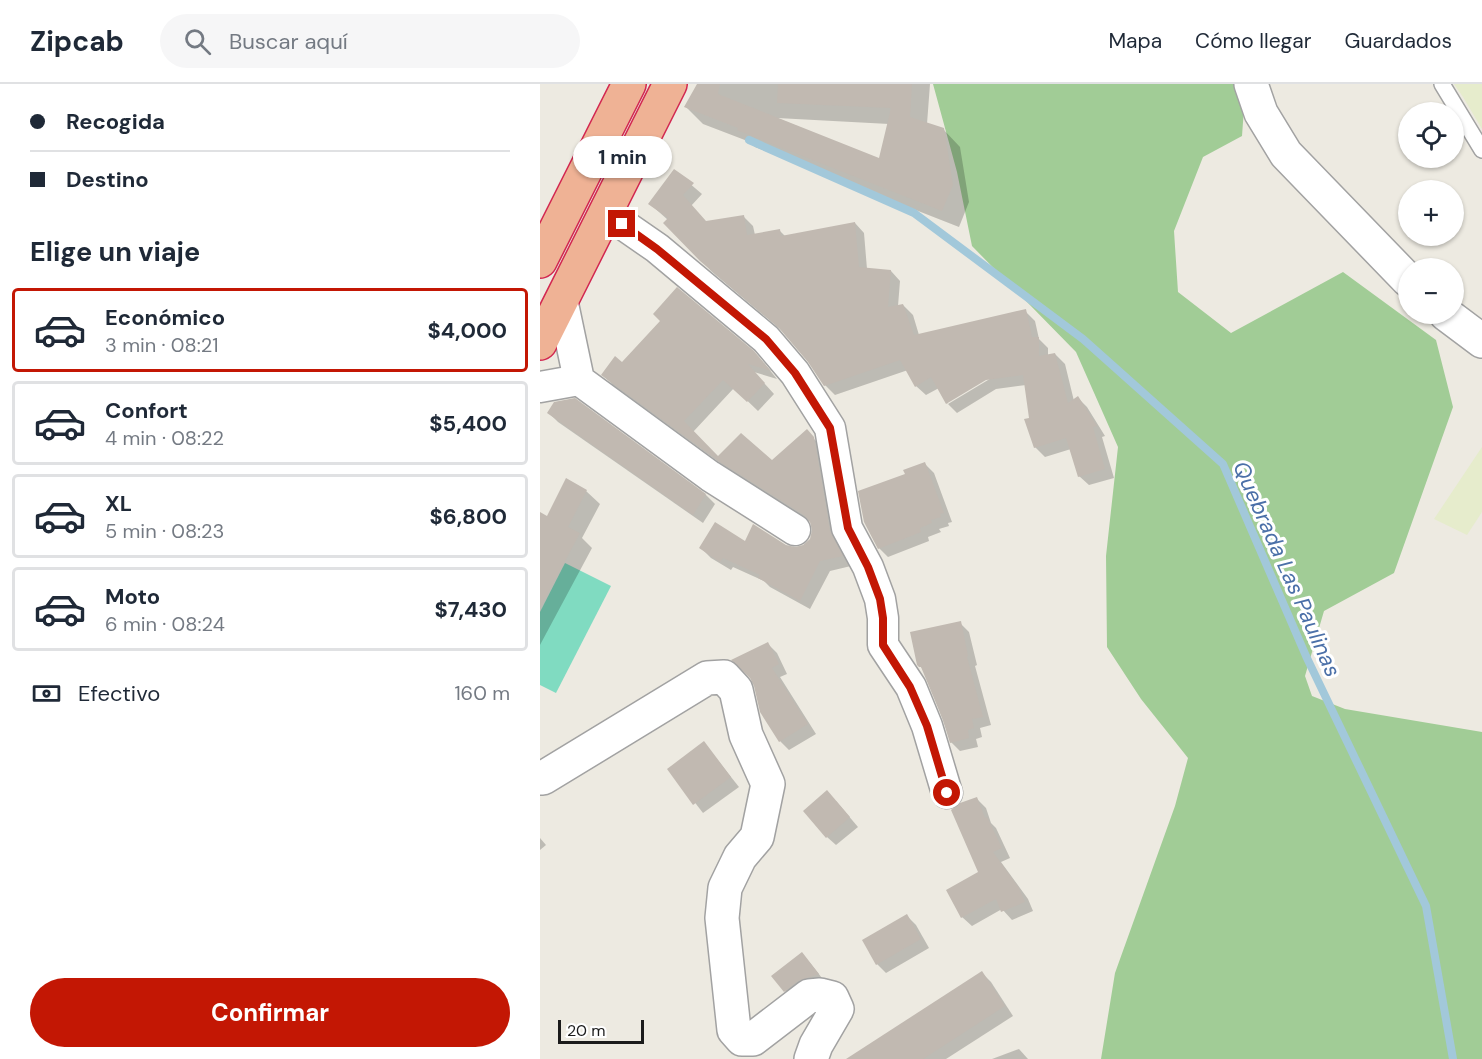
<!DOCTYPE html>
<html lang="es">
<meta charset="utf-8">
<style>
:root{--surface:#fff;--page:#f6f6f7;--text:#1f2937;--muted:#747a83;--line:#e0e1e3;--accent:#c31704}
body{margin:0;font-family:"DM Sans",sans-serif;background:var(--page);color:var(--text);height:100vh;display:flex;flex-direction:column;font-size:22px;white-space:nowrap}
*{box-sizing:border-box;margin:0}
p{font-size:20px;color:var(--muted)}
.icon{flex:none;width:33px;height:33px;fill:none;stroke:currentColor;stroke-width:2;stroke-linecap:round;stroke-linejoin:round}
.map{position:relative;flex:1;overflow:hidden}
.side{display:flex;flex-direction:column;background:var(--surface);width:540px}
.side>*{flex:none}
.banner{display:grid;align-content:center;height:132px;padding:0 30px;background:var(--surface)}
.controls{position:absolute;left:858px;top:18px;display:grid;gap:12px}
.controls a{display:grid;place-items:center;width:66px;height:66px;border-radius:50%;background:var(--surface);box-shadow:0 2px 4px #0004;font-size:30px}
.scale{position:absolute;left:18px;bottom:15px;width:86px;box-sizing:border-box;padding-left:6px;border:3px solid #1b1b1b;border-top:0;font-size:16px;line-height:21px;white-space:nowrap;color:#1b1b1b;-webkit-text-stroke:4px #fff;paint-order:stroke}
.end{position:absolute;width:27px;height:27px;margin:-14px;border:8px solid #c31704;background:#fff;box-shadow:0 0 0 3px #fff}
.from{border-radius:50%}
.bubble{position:absolute;height:42px;border-radius:21px;background:var(--surface);box-shadow:0 2px 4px #0004;font-size:20px;font-weight:700;line-height:42px;text-align:center}
.banner b{display:flex;align-items:center;gap:21px;height:57px;font-size:22px}
.banner b+b{border-top:2px solid var(--line)}
.banner i{width:15px;height:15px;background:var(--text)}
ul{padding:0;list-style:none}
li{display:flex;align-items:center;gap:18px;height:84px;margin:0 12px 9px;padding:0 18px;border:3px solid var(--line);border-radius:6px}
li div{flex:1}
li b{display:block;font-size:22px}
li em{font-style:normal;font-weight:700}
li.current{border-color:var(--accent)}
li>.icon{width:54px;height:54px;stroke-width:1.5}
h2{padding:0 30px;font-size:27px;line-height:72px}
.pay{display:flex;align-items:center;gap:15px;height:66px;padding:0 30px;font-size:22px}
.pay p{margin-inline-start:auto}
.cta{display:flex;gap:12px;margin-top:auto;padding:12px 30px}
.cta a{flex:1;height:69px;border-radius:36px;background:var(--accent);color:#fff;font-size:24px;font-weight:700;line-height:69px;text-align:center}
header{display:flex;align-items:center;gap:36px;box-sizing:border-box;height:84px;padding:0 30px;background:var(--surface);border-bottom:2px solid var(--line)}
header strong{font-size:28px}
nav{display:flex;gap:33px;margin-inline-start:auto;font-size:21px}
.search{width:420px;height:54px;background:var(--page);display:flex;align-items:center;gap:15px;box-sizing:border-box;padding:0 21px;border-radius:33px;color:var(--muted);font-size:22px}
main{display:flex;flex:1;min-height:0}
.map>svg:first-child{display:block}
.farmland{fill:#e6eccc}
.forest{fill:#a1cc96}
.pitch{fill:#80dbc1}
.shadow{fill:#0003;fill-rule:evenodd}
.lines{fill:none;stroke-linecap:round;stroke-linejoin:round}
.stream{stroke:#a2c8da;stroke-width:8}
.building{fill:#c1b9b1}
.service-casing{stroke:#a2a2a2;stroke-width:18}
.minor-casing{stroke:#a2a2a2;stroke-width:33}
.tertiary-casing{stroke:#a2a2a2;stroke-width:36}
.trunk-casing{stroke:#d22750;stroke-width:36}
.service{stroke:#fff;stroke-width:15}
.minor{stroke:#fff;stroke-width:30}
.tertiary{stroke:#fff;stroke-width:33}
.trunk{stroke:#efb295;stroke-width:33}
.route{stroke:#c31704;stroke-width:8}
.labels{text-anchor:middle;dominant-baseline:central;stroke-width:6;stroke-linejoin:round;paint-order:stroke}
.water-label{font-size:22px;font-style:italic;fill:#4b70a8;stroke:#fff}
</style>
<header>
<strong>Zipcab</strong>
<div class="search"><svg class="icon" aria-label="search" viewBox="0 0 24 24"><circle cx="10" cy="10" r="6"/><path d="M15 15l6 6"/></svg>Buscar aquí</div>
<nav><a>Mapa</a><a>Cómo llegar</a><a>Guardados</a></nav>
</header>
<main>
<section class="side">
<div class="banner">
<b><i class="from"></i>Recogida</b>
<b><i></i>Destino</b>
</div>
<h2>Elige un viaje</h2>
<ul>
<li class="current"><svg class="icon" aria-label="car" viewBox="0 0 24 24"><path d="M5 17H2v-5l4-1 3-4h7l3 4 3 1v5h-3M9 17h6M6 11h13"/><circle cx="7" cy="17" r="2"/><circle cx="17" cy="17" r="2"/></svg><div><b>Económico</b><p>3 min · 08:21</p></div><em>$4,000</em></li>
<li><svg class="icon" aria-label="car" viewBox="0 0 24 24"><path d="M5 17H2v-5l4-1 3-4h7l3 4 3 1v5h-3M9 17h6M6 11h13"/><circle cx="7" cy="17" r="2"/><circle cx="17" cy="17" r="2"/></svg><div><b>Confort</b><p>4 min · 08:22</p></div><em>$5,400</em></li>
<li><svg class="icon" aria-label="car" viewBox="0 0 24 24"><path d="M5 17H2v-5l4-1 3-4h7l3 4 3 1v5h-3M9 17h6M6 11h13"/><circle cx="7" cy="17" r="2"/><circle cx="17" cy="17" r="2"/></svg><div><b>XL</b><p>5 min · 08:23</p></div><em>$6,800</em></li>
<li><svg class="icon" aria-label="car" viewBox="0 0 24 24"><path d="M5 17H2v-5l4-1 3-4h7l3 4 3 1v5h-3M9 17h6M6 11h13"/><circle cx="7" cy="17" r="2"/><circle cx="17" cy="17" r="2"/></svg><div><b>Moto</b><p>6 min · 08:24</p></div><em>$7,430</em></li>
</ul>
<div class="pay"><svg class="icon" aria-label="cash" viewBox="0 0 24 24"><path d="M3 7h18v10H3z"/><circle cx="12" cy="12" r="2"/></svg>Efectivo<p>160 m</p></div>
<div class="cta"><a>Confirmar</a></div>
</section>
<div class="map">
<svg width="942" height="975" viewBox="0 0 942 975">
<rect width="100%" height="100%" fill="#edeae1"/>
<g class="farmland">
<polygon points="914,0 942,0 942,45 923,13"/>
<polygon points="942,363 942,428 927,451 894,435"/>
</g>
<polygon class="forest" points="393,0 697,0 704,24 702,52 663,73 634,147 638,208 691,249 803,188 896,256 913,323 854,489 784,527 765,592 772,612 805,625 942,648 942,975 561,975 575,889 635,722 648,674 601,615 567,563 566,472 578,363 536,268 432,162 417,88"/>
<polygon class="pitch" points="25,479 71,502 16,609 0,601 0,528"/>
<g class="shadow">
<path d="M 159,0 L 390,0 L 387,40 L 403,45 L 420,63 L 429,118 L 419,143 L 215,63 L 210,58 L 163,40 L 146,23 ZM 237,34 L 349,40 L 340,76 Z"/>
<polygon points="135,87 162,110 151,122 166,138 204,133 213,142 215,151 239,146 245,152 315,139 324,149 327,185 351,187 360,197 358,222 363,221 373,231 379,251 485,227 495,237 499,255 508,264 508,272 515,270 525,280 534,317 538,314 547,323 565,352 562,353 574,394 549,401 539,392 531,365 505,373 495,363 486,301 456,305 417,329 408,320 453,293 452,291 408,317 408,320 399,304 386,311 376,302 368,286 295,311 285,301 269,277 245,249 171,187 128,136 110,120"/>
<polygon points="224,279 237,295 214,288 234,310 218,327 194,304 153,348 178,374 232,378 266,347 284,365 311,482 290,487 270,525 230,503 224,497 193,483 191,486 171,474 161,464 206,459 254,465 263,463 271,456 274,446 272,439 191,387 73,301 63,291 82,280"/>
<polygon points="34,316 166,411 175,420 163,439 18,338 9,329"/>
<polygon points="385,380 394,389 412,438 408,439 409,442 399,445 401,448 388,453 389,457 348,473 339,464 367,391"/>
<polygon points="46,407 60,420 42,454 52,464 0,561 0,430 7,434"/>
<polygon points="420,539 429,548 437,581 435,582 451,641 440,644 442,653 436,655 438,663 420,667 411,658 385,587 380,582"/>
<polygon points="228,560 237,569 247,590 240,593 276,650 249,666 240,657"/>
<polygon points="164,659 199,703 163,729 129,685"/>
<polygon points="437,715 446,724 451,739 456,744 470,774 461,778 488,815 493,827 472,836 462,825 432,842 422,833 440,789"/>
<polygon points="296,717 318,743 296,761 287,753"/>
<polygon points="0,754 6,761 0,766"/>
<polygon points="367,832 376,841 389,864 346,889 337,880"/>
<polygon points="270,879 286,899 254,916 245,907"/>
<polygon points="442,889 451,898 473,932 406,975 337,975"/>
<polygon points="479,965 488,975 452,975"/>
</g>
<g class="lines">
<polyline class="stream" points="209,56 374,129 543,255 683,380 766,572 886,822 913,975"/>
</g>
<g class="building">
<polygon points="157,0 180,0 178,10 339,74 351,24 237,19 238,0 372,0 370,33 404,44 413,101 402,127 197,46 198,44 144,23"/>
<polygon points="134,85 154,99 143,111 166,137 204,131 207,151 240,145 241,152 315,138 319,183 351,186 348,223 363,220 374,251 486,225 492,253 499,253 499,272 515,269 528,319 538,312 557,342 553,343 565,385 538,393 526,354 494,364 484,335 489,334 483,291 446,296 406,320 391,293 375,303 360,276 284,302 268,278 239,244 160,177 123,139 128,134 108,120"/>
<polygon points="137,203 214,267 231,287 208,280 225,299 207,318 183,296 144,337 178,372 201,349 232,376 267,345 274,353 290,447 303,472 280,477 260,517 218,494 220,491 183,474 180,478 159,464 175,438 205,457 213,440 246,461 255,463 263,461 270,455 272,446 270,438 264,431 180,378 61,291 75,272 82,278 120,237 113,230"/>
<polygon points="35,314 166,410 153,431 7,329 14,318"/>
<polygon points="385,378 404,429 400,430 401,433 391,436 392,439 380,444 381,448 338,465 324,438 318,407 365,390 363,386"/>
<polygon points="26,394 47,406 28,443 40,449 0,524 0,428 7,432"/>
<polygon points="421,537 428,572 427,573 443,633 432,635 434,644 428,646 429,654 410,659 403,636 381,583 379,583 377,581 370,548"/>
<polygon points="228,558 239,580 232,584 268,640 239,658 220,628 214,602 210,594 191,576"/>
<polygon points="164,657 191,693 153,721 127,685"/>
<polygon points="287,706 310,733 286,754 263,727"/>
<polygon points="437,713 445,734 447,733 462,764 453,768 479,804 485,818 461,828 456,815 421,834 406,806 438,788 411,726 420,719"/>
<polygon points="367,830 381,855 336,881 322,856"/>
<polygon points="262,868 279,890 258,897 244,908 231,892"/>
<polygon points="442,887 465,922 383,975 306,975"/>
</g>
<g class="lines">
<defs>
<polyline id="service" points="902,0 942,66"/>
<g id="minor">
<polyline points="65,128 117,164 226,255 255,289 290,344 307,444 328,483 340,515 343,534 343,561 371,603 387,642 407,709"/>
<polyline points="22,215 39,296 170,392 255,446"/>
<polyline points="0,303 39,296"/>
</g>
<g id="tertiary">
<polyline points="711,0 721,29 746,70 868,196"/>
<polyline points="906,230 942,257"/>
<polyline points="0,694 3,694 167,594 184,593 196,606 206,651 228,700 217,753 200,773 185,804 182,834 194,946 202,955 213,955 269,912 280,911 292,914 297,925 276,961 271,975"/>
</g>
<g id="trunk">
<polyline points="0,177 89,0"/>
<polyline points="0,259 130,0"/>
</g>
</defs>
<use href="#service" class="service-casing"/>
<use href="#minor" class="minor-casing"/>
<use href="#tertiary" class="tertiary-casing"/>
<use href="#trunk" class="trunk-casing"/>
<use href="#service" class="service"/>
<use href="#minor" class="minor"/>
<use href="#tertiary" class="tertiary"/>
<use href="#trunk" class="trunk"/>
</g>
<g class="lines">
<polyline class="route" points="82,140 117,165 226,255 255,289 290,344 308,444 328,483 340,515 343,534 343,561 370,603 387,642 407,709"/>
</g>
<g class="labels">
<g class="water-label">
<text transform="translate(747 485) rotate(66)">Quebrada Las Paulinas</text>
</g>
</g>
</svg>
<div class="controls">
<a><svg class="icon" aria-label="locate" viewBox="0 0 24 24"><circle cx="12" cy="12" r="6"/><path d="M12 2v4M12 18v4M2 12h4M18 12h4"/></svg></a>
<a>+</a>
<a>−</a>
</div>
<div class="scale">20 m</div>
<i class="end from" style="left:407px;top:709px"></i>
<i class="end" style="left:82px;top:140px"></i>
<div class="bubble" style="left:33px;top:52px;width:99px">1 min</div>
</div>
</main>
